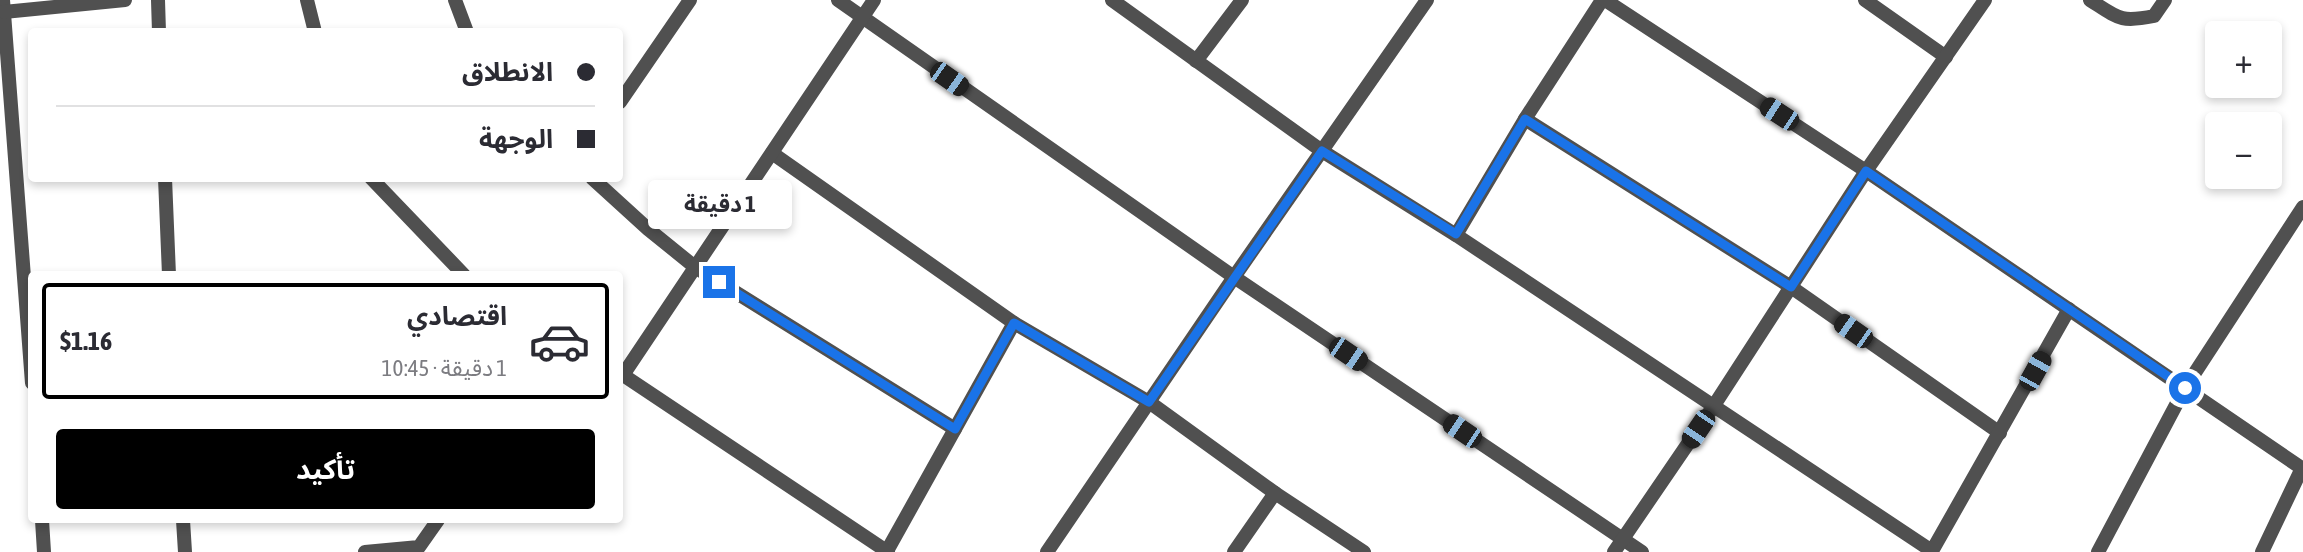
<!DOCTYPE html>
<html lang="ar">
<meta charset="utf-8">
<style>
:root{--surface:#fff;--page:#f7f7f7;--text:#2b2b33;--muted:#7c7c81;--line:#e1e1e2;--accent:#000}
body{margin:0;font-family:"Asap Condensed","Noto Sans Arabic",sans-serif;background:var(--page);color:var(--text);direction:rtl;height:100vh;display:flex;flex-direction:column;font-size:26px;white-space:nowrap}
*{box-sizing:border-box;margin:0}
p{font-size:23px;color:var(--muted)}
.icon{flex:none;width:38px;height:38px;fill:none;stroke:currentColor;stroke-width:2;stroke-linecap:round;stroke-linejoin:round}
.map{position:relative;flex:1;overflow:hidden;direction:ltr}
.drawer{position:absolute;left:28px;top:271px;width:595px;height:252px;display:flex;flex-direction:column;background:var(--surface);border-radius:7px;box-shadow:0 4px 10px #0003;direction:rtl}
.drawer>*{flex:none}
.guide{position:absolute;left:28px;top:28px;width:595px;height:154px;border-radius:7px;box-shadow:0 4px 10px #0003;direction:rtl;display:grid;align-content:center;height:154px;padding:0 28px;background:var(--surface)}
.fabs{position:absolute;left:2205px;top:21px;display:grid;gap:14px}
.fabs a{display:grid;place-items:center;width:77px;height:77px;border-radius:7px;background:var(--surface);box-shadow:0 4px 10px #0003;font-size:35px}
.end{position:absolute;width:32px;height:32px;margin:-16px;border:9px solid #1a73e8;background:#fff;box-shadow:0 0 0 4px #fff}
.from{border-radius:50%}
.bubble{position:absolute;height:49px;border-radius:7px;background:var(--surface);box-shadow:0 4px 10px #0003;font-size:23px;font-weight:700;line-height:49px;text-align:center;direction:rtl}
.car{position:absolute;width:21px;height:42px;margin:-21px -10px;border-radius:9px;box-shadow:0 0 5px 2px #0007;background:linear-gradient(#222 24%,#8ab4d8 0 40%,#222 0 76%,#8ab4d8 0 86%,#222 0)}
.guide b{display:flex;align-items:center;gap:24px;height:66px;font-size:26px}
.guide b+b{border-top:2px solid var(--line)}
.guide i{width:18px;height:18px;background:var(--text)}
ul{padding:12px 0 0;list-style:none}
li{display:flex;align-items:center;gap:21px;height:116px;margin:0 14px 10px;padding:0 14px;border:4px solid transparent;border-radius:7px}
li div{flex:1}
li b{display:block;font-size:26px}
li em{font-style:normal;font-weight:700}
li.selected{border-color:var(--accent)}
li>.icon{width:63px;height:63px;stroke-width:1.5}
.button{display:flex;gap:14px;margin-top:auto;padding:14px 28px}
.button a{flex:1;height:80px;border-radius:7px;background:var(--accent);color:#fff;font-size:28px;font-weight:700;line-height:80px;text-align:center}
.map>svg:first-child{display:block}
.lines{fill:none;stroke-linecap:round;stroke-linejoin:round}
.service{stroke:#505050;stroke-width:14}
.minor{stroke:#505050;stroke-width:14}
.route{stroke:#1a73e8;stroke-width:9}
</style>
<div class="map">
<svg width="2303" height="552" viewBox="0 0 2303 552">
<rect width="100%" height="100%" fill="#fff"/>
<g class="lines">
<g class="service">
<polyline points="455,0 467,32"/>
<path d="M 2090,0 C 2118,18 2120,23 2154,16 L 2165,0"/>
<polyline points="620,102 690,0"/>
<polyline points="1525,119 1791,287 2000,433"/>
<polyline points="592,178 648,229 695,267 955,429"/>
<polyline points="2262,552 2302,468"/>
</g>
<g class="minor">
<polyline points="3,0 32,383"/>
<polyline points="158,0 159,32"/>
<polyline points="307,0 315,32"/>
<polyline points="838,0 1234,277 1642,552"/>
<polyline points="1112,0 1322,151 1456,235"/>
<polyline points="1602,0 1525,119 1456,235 1932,551 2069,309"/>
<polyline points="1605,0 1866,171 2303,469"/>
<polyline points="1865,0 1946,57"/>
<polyline points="4,12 125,0"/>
<polyline points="1196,61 1242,0"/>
<polyline points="772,153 1014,323 887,551"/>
<polyline points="165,178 169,275"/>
<polyline points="371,178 464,275"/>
<polyline points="1014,323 1149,402 1275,493"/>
<polyline points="620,373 888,552"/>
<polyline points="623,375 874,0"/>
<polyline points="42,520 44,552"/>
<polyline points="183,520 185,552"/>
<polyline points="365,552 419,547 438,520"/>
<polyline points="1047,552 1234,277 1427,0"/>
<polyline points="1234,552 1275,493 1364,552"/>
<polyline points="1614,552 1713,407 1866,171 1985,0"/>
<polyline points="2098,552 2185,388 2303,207"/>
</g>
</g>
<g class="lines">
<polyline class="route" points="719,282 955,429 1014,323 1149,402 1322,151 1456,234 1525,119 1791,287 1866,171 2185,388"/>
</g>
</svg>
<div class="fabs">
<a>+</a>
<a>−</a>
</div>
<i class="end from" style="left:2185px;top:388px"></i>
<i class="end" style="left:719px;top:282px"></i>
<div class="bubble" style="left:648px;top:180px;width:144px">1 دقيقة</div>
<i class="car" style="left:949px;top:79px;rotate:125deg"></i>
<i class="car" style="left:1779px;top:114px;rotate:303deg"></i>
<i class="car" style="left:1853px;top:331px;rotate:305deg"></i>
<i class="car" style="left:1348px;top:354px;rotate:124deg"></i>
<i class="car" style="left:2035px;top:371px;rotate:29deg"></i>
<i class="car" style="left:1698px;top:429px;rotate:214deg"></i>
<i class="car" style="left:1462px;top:431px;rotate:304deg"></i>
<div class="guide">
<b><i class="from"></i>الانطلاق</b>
<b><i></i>الوجهة</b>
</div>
<section class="drawer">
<ul>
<li class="selected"><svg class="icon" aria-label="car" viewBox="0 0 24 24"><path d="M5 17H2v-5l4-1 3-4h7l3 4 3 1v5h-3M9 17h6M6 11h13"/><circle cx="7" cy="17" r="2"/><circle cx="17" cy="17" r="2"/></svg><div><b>اقتصادي</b><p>1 دقيقة · 10:45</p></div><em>$1.16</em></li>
</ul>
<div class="button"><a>تأكيد</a></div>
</section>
</div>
